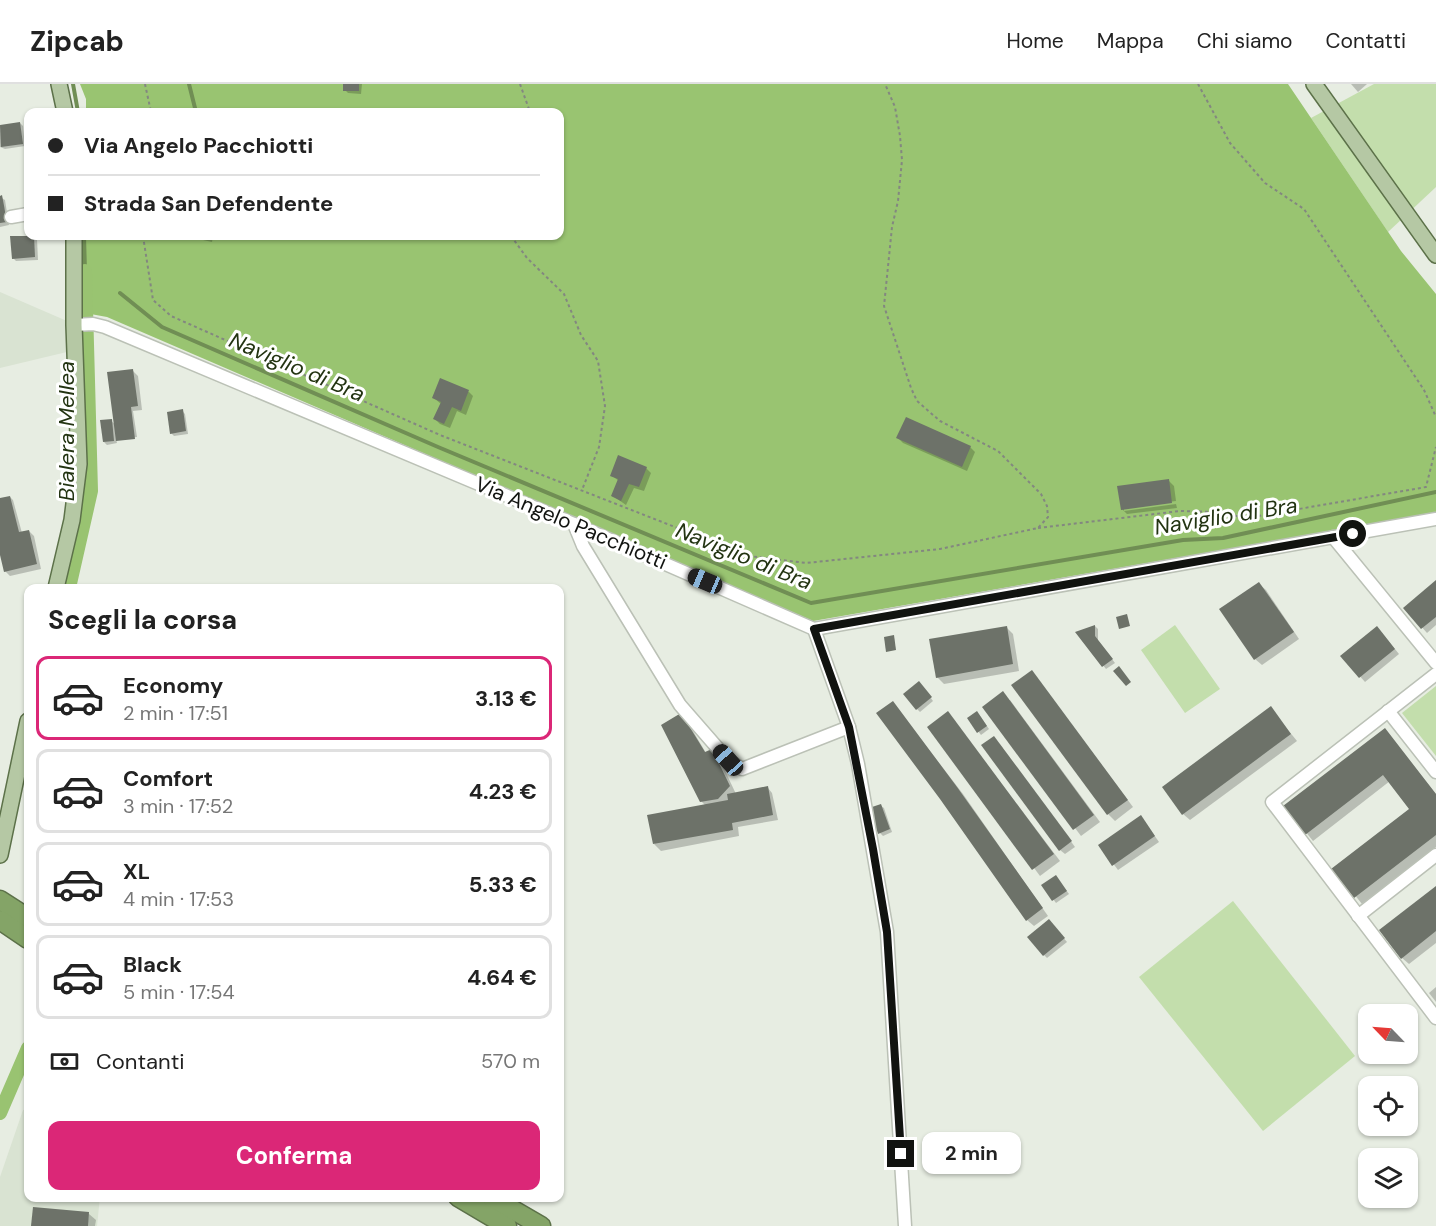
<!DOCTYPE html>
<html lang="it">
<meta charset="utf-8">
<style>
:root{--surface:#fff;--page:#f2f2f2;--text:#222;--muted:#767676;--line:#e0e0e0;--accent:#db2777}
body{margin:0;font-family:"DM Sans",sans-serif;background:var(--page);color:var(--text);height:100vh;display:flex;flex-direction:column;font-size:22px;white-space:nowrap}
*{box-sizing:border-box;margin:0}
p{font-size:20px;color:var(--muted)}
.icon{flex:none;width:33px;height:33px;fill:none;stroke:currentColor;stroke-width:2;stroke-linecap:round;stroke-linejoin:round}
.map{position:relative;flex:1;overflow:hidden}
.sheet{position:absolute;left:24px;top:500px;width:540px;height:618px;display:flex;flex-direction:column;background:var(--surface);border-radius:12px;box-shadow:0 2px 4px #0004}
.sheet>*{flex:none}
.guide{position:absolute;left:24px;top:24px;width:540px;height:132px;border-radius:12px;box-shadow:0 2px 4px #0004;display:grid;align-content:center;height:132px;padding:0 24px;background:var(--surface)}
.needle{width:39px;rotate:295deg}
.tools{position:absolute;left:1358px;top:920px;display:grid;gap:12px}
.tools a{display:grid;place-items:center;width:60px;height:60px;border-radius:12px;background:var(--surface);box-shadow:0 2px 4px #0004;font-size:30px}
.end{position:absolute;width:27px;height:27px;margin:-14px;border:8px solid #111310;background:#fff;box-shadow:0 0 0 3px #fff}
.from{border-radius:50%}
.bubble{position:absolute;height:42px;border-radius:12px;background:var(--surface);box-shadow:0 2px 4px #0004;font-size:20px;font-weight:700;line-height:42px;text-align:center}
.car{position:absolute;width:18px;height:36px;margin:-18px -9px;border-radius:8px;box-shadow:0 0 4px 2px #0007;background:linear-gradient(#222 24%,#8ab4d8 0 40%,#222 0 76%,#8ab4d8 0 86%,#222 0)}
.guide b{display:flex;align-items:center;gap:21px;height:57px;font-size:22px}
.guide b+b{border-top:2px solid var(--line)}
.guide i{width:15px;height:15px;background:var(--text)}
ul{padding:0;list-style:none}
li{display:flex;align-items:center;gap:18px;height:84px;margin:0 12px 9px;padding:0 12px;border:3px solid var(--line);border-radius:12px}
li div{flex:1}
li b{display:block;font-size:22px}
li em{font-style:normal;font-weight:700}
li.selected{border-color:var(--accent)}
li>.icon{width:54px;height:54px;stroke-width:1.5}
h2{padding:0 24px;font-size:27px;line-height:72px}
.pay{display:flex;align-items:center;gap:15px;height:66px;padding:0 24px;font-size:22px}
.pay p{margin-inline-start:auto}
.button{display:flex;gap:12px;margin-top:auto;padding:12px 24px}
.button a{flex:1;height:69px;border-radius:12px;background:var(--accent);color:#fff;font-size:24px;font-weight:700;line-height:69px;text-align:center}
header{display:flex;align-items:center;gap:36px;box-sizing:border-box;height:84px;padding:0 30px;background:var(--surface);border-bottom:2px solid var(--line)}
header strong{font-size:28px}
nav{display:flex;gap:33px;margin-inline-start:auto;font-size:21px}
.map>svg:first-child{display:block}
.built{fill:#d9e3d2}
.green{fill:#c3deac}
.forest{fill:#99c471}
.shadow{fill:#0003}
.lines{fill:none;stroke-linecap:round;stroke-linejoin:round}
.stream{stroke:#708e54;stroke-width:4}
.canal{stroke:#99c371;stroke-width:14}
.building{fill:#6d7269}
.minor-casing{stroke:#bbc1b6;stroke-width:15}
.major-casing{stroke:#5c7149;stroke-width:18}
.highway-casing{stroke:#5c7149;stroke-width:21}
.path{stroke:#838780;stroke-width:2;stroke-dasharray:3 3;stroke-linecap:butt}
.minor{stroke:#fff;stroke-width:12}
.major{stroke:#b5c8a4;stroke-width:15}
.highway{stroke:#84a467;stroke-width:18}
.route{stroke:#111310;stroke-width:8}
.labels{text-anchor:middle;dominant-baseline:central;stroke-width:6;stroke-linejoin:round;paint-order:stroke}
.street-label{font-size:21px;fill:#111310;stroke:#fff}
.water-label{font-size:22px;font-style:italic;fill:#233412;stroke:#fff}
</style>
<header>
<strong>Zipcab</strong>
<nav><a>Home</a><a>Mappa</a><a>Chi siamo</a><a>Contatti</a></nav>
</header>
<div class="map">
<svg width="1436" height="1142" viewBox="0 0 1436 1142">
<rect width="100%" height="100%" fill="#e7ede2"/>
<g class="built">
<polygon points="0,208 67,237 71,267 0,284"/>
<polygon points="28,1025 28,1113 100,1113 97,1142 0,1142 0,1093 23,1026"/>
</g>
<g class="green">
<polygon points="1374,0 1436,0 1436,103 1388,148 1311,34"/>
<polygon points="1175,541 1220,605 1185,629 1141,566"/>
<polygon points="1436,602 1436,672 1402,629"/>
<polygon points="1233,817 1355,972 1263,1047 1139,893"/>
</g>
<polygon class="forest" points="80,0 1288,0 1401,167 1436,210 1436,429 813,537 107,233 85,229 85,152 560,152 560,28 86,28 86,15"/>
<g class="shadow">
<polygon points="345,0 362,0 361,10 348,9 345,6"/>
<polygon points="1351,0 1367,0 1358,8"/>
<polygon points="20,39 23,42 25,62 5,65 0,63 0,42"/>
<polygon points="0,113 5,116 9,141 0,143"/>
<polygon points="34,152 37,155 38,176 16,177 13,174"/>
<polygon points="191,152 213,152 212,158 194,154"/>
<polygon points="133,287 138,292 142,326 133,327 137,353 116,355 117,359 107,361 104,358 111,337 115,340"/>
<polygon points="441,296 469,308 473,312 466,331 457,327 450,344 440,340 435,335 441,320 434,314"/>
<polygon points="182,327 185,330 188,350 174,352 171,349"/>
<polygon points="898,354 970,363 975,368 967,387 903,359"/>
<polygon points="646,384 651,389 644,407 634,404 626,421 613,412 619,397 611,391"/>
<polygon points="1169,397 1174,402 1176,417 1124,424 1124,427 1176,420 1177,424 1127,430 1122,425"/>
<polygon points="10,413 13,416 22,449 29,447 34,452 41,485 10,492 5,487 0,465 0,416"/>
<polygon points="1436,498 1436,541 1427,549 1405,524"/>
<polygon points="1259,500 1266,506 1299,555 1262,581 1255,575"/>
<polygon points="1095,542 1098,545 1098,557 1115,579 1106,585 1077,549"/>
<polygon points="1006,543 1013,550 1019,587 944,600 937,593"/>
<polygon points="1382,549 1399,570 1365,598 1342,572"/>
<polygon points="1032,588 1133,723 1115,737 1108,730"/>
<polygon points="922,602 933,617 920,628 917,625"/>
<polygon points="1010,616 1100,738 1081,752 984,623"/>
<polygon points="893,619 963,710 1048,832 1034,842 1027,836"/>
<polygon points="1270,624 1297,657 1190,736 1183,730"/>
<polygon points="948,629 1060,777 1040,792 929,643"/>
<polygon points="680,630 687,637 706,669 712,667 719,674 736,710 768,704 772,709 778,736 738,743 739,752 661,767 654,760 706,722 701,717"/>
<polygon points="980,632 989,645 981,651 969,635"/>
<polygon points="1385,646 1436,710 1436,763 1362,820 1334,785 1412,725 1390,697 1313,757 1285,722"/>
<polygon points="999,659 1075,763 1065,770 1060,766"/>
<polygon points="881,722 884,724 892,748 883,752 880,749"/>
<polygon points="1145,738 1159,758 1118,786 1100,762"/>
<polygon points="1056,793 1069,810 1056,819 1043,802"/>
<polygon points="1436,804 1436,859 1409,880 1402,874"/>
<polygon points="1052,840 1067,858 1047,874 1044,871"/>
<polygon points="1436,903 1436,918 1429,909"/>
<polygon points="89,1130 96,1136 95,1142 33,1142"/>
</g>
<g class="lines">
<g class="stream">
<polyline points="73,0 78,28"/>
<polyline points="189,0 196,28"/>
<polyline points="84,152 85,187"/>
<polyline points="120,209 162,243 438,363 811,519 1183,456 1223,454 1436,408"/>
</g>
<g class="canal">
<polyline points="69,504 91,407 85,187"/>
<polyline points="0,1029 28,964"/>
</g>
</g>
<g class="building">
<rect x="343" y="0" width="16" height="7"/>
<polygon points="20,38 23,60 1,63 0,41"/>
<polygon points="2,111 7,138 0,139 0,112"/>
<polygon points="10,152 34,152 35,173 12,175"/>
<polygon points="133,285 138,322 131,323 135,355 116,357 107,288"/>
<polygon points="440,294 469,306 461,327 452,323 444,340 433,335 441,318 432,314"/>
<polygon points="183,325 186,347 170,350 167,328"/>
<polygon points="906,333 971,362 962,383 896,354"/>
<polygon points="112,335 114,357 103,358 100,336"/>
<polygon points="618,371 647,383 639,403 629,400 621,417 611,412 618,395 610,392"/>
<polygon points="1169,395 1172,419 1121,426 1117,402"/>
<polygon points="10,412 19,448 29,446 37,480 4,488 0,471 0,414"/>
<polygon points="1436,496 1436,533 1421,545 1403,524"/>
<polygon points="1259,498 1294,548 1254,576 1219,525"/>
<polygon points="1127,530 1130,542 1119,545 1116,533"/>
<polygon points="1095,541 1095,552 1113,575 1102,583 1075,548"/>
<polygon points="1007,542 1013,580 936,594 929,555"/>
<polygon points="1377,542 1395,565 1359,594 1340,572"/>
<polygon points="894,551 896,566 886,568 884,553"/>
<polygon points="1119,582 1131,598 1126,602 1113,587"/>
<polygon points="1032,586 1128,716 1107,731 1011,601"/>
<polygon points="919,597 932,613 916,626 903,610"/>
<polygon points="1003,607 1094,731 1073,746 982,623"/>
<polygon points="893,617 957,703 1043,824 1026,837 940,715 876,629"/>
<polygon points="1271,622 1291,650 1182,731 1162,703"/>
<polygon points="948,627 1054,770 1032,786 927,643"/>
<polygon points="977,627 987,642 977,649 967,634"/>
<polygon points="681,629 705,668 712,665 730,702 718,715 700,718 661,641"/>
<polygon points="1385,644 1436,710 1436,751 1354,814 1331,785 1409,725 1383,691 1305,751 1283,722"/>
<polygon points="994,652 1072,757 1059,767 981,661"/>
<polygon points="768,702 773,731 732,739 733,746 653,760 647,731 728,716 727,710"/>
<polygon points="881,720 890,745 878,750 869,724"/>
<polygon points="1141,731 1155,752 1112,782 1098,761"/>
<polygon points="1056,791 1067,807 1052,817 1041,801"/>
<polygon points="1436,802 1436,847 1401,875 1379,846"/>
<polygon points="1049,835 1065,854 1043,872 1027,853"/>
<polygon points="33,1123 89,1128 88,1142 31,1142"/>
</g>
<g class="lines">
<defs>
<g id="minor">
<polyline points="11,133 28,130"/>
<polyline points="74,241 93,240 105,243 574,440 814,545 1436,435"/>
<polyline points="574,440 583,462 680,621 728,676 742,685 849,643"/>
<polyline points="1333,453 1436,579"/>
<polyline points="814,545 849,643 858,680 887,848 905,1142"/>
<polyline points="1436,590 1272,718 1436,934"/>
<polyline points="1388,627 1436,688"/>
<polyline points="1358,832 1436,771"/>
</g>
<g id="major">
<polyline points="59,0 65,28"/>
<polyline points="1314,0 1436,171"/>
<polyline points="56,504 72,436 79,380 74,241 74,152"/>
<polyline points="0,771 28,637"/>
</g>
<g id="highway">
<polyline points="0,816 28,834"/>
<polyline points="0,836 28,855"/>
<polyline points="458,1113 507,1142"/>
<polyline points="491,1113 541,1142"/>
</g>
</defs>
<use href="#minor" class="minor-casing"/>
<use href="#major" class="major-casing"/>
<use href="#highway" class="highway-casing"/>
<g class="path">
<polyline points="145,0 151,28"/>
<polyline points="520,0 530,28"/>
<polyline points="1198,0 1230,59 1265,99 1304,125 1424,306 1436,333"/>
<polyline points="143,152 153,216 171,232 440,351 749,472 806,479 940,465 1038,444 1048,433 1047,422 1041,410 998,367 940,337 917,317 911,304 884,222 892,143 898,117 902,76 900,52 895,23 885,0"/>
<polyline points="511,152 527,174 564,210 581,251 598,277 605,322 599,363 582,406"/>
<polyline points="1038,444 1180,427 1216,428 1247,434 1426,403 1436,363"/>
</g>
<use href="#minor" class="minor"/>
<use href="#major" class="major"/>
<use href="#highway" class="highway"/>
</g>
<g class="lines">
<polyline class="route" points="901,1070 887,848 873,765 849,643 814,545 1353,450"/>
</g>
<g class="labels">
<g class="street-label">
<text transform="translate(571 439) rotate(23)">Via Angelo Pacchiotti</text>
</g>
<g class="water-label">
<text transform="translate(297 283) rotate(23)">Naviglio di Bra</text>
<text transform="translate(66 347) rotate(-90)">Bialera Mellea</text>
<text transform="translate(1226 432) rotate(-9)">Naviglio di Bra</text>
<text transform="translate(744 472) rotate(22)">Naviglio di Bra</text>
</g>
</g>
</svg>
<div class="tools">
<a><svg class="needle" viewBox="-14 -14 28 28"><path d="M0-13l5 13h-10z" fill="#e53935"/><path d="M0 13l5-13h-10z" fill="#767676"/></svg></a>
<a><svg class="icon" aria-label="locate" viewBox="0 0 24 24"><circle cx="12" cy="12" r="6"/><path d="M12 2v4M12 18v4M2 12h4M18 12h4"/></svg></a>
<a><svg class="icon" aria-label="layers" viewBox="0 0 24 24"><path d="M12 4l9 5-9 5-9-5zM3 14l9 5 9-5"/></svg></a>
</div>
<i class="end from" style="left:1353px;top:450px"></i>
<i class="end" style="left:901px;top:1070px"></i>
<div class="bubble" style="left:922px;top:1048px;width:99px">2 min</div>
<i class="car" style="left:705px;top:497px;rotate:293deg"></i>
<i class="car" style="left:728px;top:676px;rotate:318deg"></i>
<div class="guide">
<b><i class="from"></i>Via Angelo Pacchiotti</b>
<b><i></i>Strada San Defendente</b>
</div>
<section class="sheet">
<h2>Scegli la corsa</h2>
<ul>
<li class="selected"><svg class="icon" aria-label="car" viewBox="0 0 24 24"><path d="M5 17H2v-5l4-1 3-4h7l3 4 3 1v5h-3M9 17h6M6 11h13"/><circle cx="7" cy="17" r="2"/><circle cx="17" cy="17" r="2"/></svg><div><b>Economy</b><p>2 min · 17:51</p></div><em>3.13 €</em></li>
<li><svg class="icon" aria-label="car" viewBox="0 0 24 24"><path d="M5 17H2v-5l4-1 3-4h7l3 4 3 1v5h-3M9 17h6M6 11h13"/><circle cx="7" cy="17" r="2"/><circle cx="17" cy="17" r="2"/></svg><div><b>Comfort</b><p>3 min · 17:52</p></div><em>4.23 €</em></li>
<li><svg class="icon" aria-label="car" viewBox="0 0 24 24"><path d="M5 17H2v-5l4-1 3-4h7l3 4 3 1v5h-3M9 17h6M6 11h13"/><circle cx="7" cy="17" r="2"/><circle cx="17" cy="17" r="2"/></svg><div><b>XL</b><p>4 min · 17:53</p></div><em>5.33 €</em></li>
<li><svg class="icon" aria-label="car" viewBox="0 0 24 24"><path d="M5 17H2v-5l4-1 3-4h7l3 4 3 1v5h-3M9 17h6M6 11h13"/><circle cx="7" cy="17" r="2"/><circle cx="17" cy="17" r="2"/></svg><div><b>Black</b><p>5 min · 17:54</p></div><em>4.64 €</em></li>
</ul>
<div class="pay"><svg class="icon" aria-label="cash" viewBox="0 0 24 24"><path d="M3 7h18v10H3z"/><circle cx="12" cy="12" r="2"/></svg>Contanti<p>570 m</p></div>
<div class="button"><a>Conferma</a></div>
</section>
</div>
